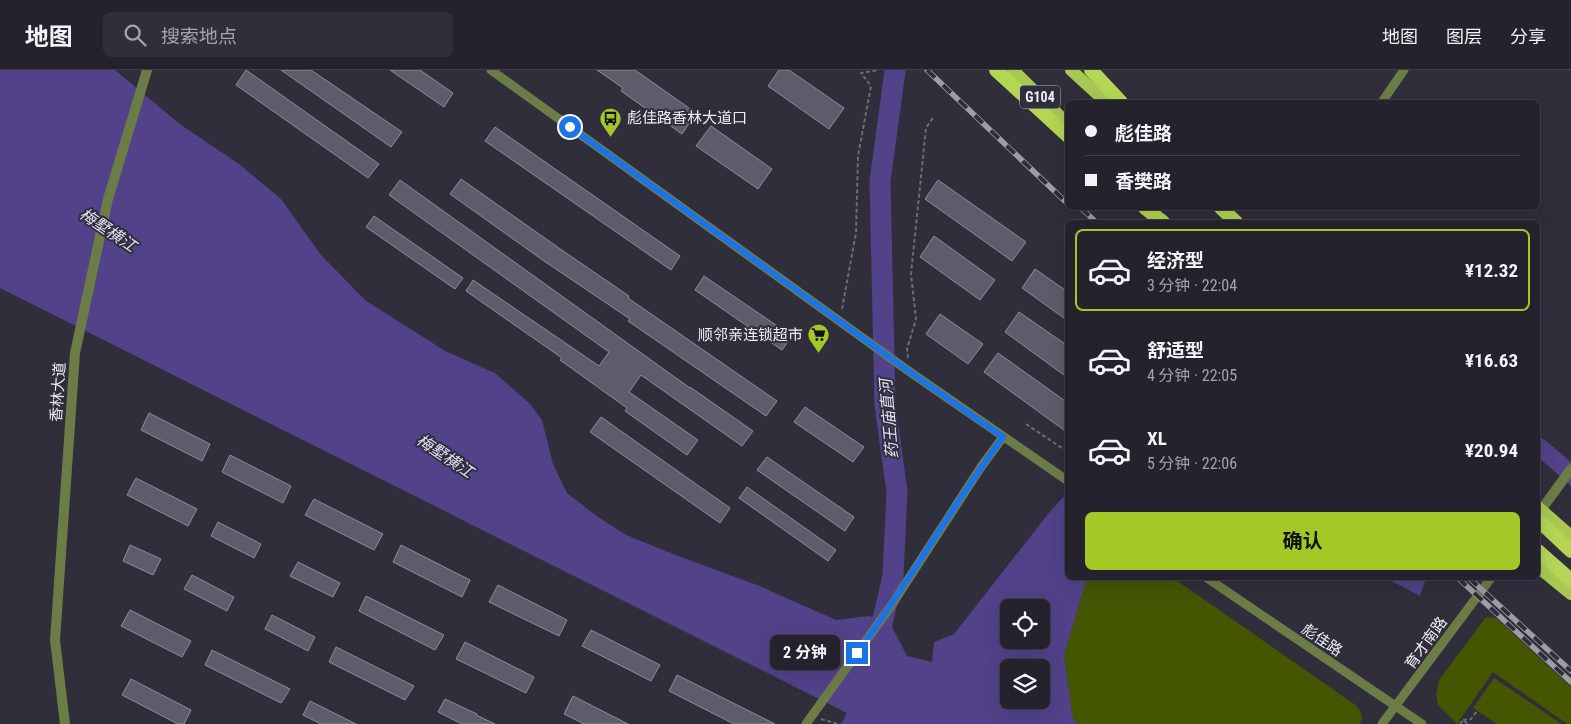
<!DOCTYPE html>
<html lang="zh">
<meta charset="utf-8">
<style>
:root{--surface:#24222c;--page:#302f38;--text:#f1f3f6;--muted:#a3a4a9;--line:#413f48;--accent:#a4c825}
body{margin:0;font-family:"Roboto Condensed","Noto Sans SC",sans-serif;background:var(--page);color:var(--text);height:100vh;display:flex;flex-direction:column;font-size:19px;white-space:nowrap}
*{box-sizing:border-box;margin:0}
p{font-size:16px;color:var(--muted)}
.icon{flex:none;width:28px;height:28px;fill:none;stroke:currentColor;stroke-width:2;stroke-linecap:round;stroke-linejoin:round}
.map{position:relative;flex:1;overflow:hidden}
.panel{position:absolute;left:1065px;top:150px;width:475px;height:360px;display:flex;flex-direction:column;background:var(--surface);border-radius:8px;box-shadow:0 5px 20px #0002,0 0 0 1px var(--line)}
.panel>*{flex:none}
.banner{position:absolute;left:1065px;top:30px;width:475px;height:110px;border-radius:8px;box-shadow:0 5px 20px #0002,0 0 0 1px var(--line);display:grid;align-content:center;height:110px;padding:0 20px;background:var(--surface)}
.fabs{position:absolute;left:1000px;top:529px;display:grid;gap:10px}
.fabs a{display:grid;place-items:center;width:50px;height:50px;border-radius:8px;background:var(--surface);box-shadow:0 5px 20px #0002,0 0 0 1px var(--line);font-size:25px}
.end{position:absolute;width:22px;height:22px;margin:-11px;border:6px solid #1a73e8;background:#fff;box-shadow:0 0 0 2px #fff}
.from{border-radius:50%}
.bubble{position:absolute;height:35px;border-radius:8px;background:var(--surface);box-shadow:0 5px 20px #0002,0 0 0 1px var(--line);font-size:16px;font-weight:700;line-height:35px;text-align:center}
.banner b{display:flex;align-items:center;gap:18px;height:48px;font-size:19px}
.banner b+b{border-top:1px solid var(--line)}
.banner i{width:12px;height:12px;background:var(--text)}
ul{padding:9px 0 0;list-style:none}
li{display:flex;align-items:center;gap:15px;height:82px;margin:0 10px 8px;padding:0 10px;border:2px solid transparent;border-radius:8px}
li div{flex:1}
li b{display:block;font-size:19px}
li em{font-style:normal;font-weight:700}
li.on{border-color:var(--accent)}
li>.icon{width:45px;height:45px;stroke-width:1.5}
.cta{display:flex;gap:10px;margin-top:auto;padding:10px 20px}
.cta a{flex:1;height:58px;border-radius:8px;background:var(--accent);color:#111;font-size:20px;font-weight:700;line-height:58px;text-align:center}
header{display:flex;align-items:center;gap:30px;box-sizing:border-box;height:70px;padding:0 25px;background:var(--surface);border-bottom:1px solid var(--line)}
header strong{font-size:24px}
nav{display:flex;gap:28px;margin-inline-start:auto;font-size:18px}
.search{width:350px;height:45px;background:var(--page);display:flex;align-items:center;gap:12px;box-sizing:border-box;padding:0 18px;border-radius:8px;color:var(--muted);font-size:19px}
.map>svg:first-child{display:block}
.green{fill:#445600}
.water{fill:#514289;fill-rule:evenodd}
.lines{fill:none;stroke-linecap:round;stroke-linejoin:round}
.river{stroke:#514289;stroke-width:21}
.building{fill:#5e5c6a;stroke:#8d8c9b}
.path{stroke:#6c6b76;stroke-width:2;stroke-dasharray:4 2.5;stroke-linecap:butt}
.minor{stroke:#6c7c47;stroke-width:9}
.tertiary{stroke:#6c7c47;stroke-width:10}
.primary{stroke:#a8c753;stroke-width:12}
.trunk{stroke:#b4d654;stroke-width:14}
.rail-casing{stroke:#9e9da7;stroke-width:5.5}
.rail{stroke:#302e3b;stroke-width:4;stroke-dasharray:11;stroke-linecap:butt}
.trunk-bridge{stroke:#b4d654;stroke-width:14}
.route{stroke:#1a73e8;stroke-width:6}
.labels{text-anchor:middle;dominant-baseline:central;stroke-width:4;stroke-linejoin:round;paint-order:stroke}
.shield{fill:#302e3b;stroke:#b4b4bd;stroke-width:1}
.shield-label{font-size:14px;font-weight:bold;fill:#ededf5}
.poi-label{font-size:15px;fill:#ededf5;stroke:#302e3b;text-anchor:start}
.street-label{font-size:15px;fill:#ededf5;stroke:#302e3b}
.water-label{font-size:16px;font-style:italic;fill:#e1dff4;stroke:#302e3b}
</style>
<header>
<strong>地图</strong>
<div class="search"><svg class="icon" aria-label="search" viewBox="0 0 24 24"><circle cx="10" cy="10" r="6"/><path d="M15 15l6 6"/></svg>搜索地点</div>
<nav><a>地图</a><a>图层</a><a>分享</a></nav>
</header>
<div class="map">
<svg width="1571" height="654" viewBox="0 0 1571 654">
<rect width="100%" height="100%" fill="#302e3b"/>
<g class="green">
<path d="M 1087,508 L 1173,508 L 1357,636 C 1361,642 1364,647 1360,654 L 1079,654 L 1073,650 L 1064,585 Z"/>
<polygon points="1486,547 1496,548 1571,617 1571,654 1567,654 1493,602 1457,654 1438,635 1436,624 1439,610"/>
<polygon points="1494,608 1553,648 1562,654 1497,654 1473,638"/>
</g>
<g class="water">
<path d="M 0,0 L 115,0 L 181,55 L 239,94 L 281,129 L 321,185 L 365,230 L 445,281 L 495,303 L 530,334 L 542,350 L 553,394 L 567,423 L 598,447 L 626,465 L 678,486 L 757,515 L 836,550 L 869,546 L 890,553 L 907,586 L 932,592 L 934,572 L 954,564 L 1052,439 L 1067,423 L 1068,508 L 1087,508 L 1064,585 L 1073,649 L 1079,654 L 841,654 L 847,643 L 0,218 ZM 1009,538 L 1041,538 L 1041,570 L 1009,570 ZM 1009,598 L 1041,598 L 1041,630 L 1009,630 Z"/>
<polygon points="1538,365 1551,375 1571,392 1571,416 1538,387"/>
<polygon points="1386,508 1426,508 1420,526"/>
</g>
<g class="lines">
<polyline class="river" points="880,562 893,506 897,422 885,335 880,111 895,1"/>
</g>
<g class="building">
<polygon points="246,0 379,94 368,108 236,15"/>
<polygon points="281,0 311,0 402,62 391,77"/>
<polygon points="390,0 420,0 453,23 444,37"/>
<polygon points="597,0 635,0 696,43 682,64 621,21 623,18"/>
<polygon points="779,0 789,0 844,38 829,59 768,16"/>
<polygon points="711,56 772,99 758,119 696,76"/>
<polygon points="495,57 680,186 671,200 485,71"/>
<polygon points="461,109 566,183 629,226 628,228 777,331 766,346 628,251 630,249 544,191 450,124"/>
<polygon points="400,110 690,318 690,317 753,361 742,376 641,305 629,322 698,370 687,385 625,341 627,338 560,290 562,288 466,221 473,210 599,296 609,282 389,125"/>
<polygon points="938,110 1026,172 1012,191 925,129"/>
<polygon points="374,146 463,208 455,219 366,157"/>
<polygon points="934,166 995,210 980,230 920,187"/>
<polygon points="1035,199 1068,222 1068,251 1022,218"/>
<polygon points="704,206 792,266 782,280 695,220"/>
<polygon points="1019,242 1068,276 1068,308 1005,262"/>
<polygon points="940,244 983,274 968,294 926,264"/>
<polygon points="998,283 1068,333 1068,363 984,302"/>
<polygon points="805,337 864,377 853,392 794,352"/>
<polygon points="149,343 210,374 202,391 141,360"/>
<polygon points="601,347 730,438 720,453 590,362"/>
<polygon points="230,385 291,416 283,433 222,402"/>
<polygon points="767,387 854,447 845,461 757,400"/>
<polygon points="136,408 197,439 188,456 127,425"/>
<polygon points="747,417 836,480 828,491 739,428"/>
<polygon points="314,429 383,464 374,480 305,445"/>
<polygon points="218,452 261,474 254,488 211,466"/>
<polygon points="130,475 161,489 153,505 123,491"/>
<polygon points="401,475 470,510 462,527 393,492"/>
<polygon points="298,492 340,513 333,527 290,506"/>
<polygon points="192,505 234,527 227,541 184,519"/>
<polygon points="498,515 567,550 559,566 489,532"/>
<polygon points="366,526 444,565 435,580 359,541"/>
<polygon points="130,540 191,571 182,587 121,556"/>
<polygon points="272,545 315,567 308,581 265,559"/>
<polygon points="591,560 660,595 651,611 582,576"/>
<polygon points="465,572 534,607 526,623 456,589"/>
<polygon points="336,577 414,616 405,630 329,592"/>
<polygon points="212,580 290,619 281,633 205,595"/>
<polygon points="677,605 775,654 734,654 669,621"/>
<polygon points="131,609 191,640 184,654 178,654 122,625"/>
<polygon points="573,626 628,654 584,654 564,644"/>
<polygon points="445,629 477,644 476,645 495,654 462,654 438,642"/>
<polygon points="310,631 356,654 321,654 303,645"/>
</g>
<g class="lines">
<g class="path">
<polyline points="842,239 856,163 858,86 871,16 861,3 878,0"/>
<polyline points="908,288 907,279 916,249 911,204 926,58 934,46"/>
<polyline points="1026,354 1068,382"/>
<polyline points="821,649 838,654"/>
<polyline points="1463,650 1471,649 1477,641"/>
<polyline points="1460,654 1463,650 1468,654"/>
</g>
<g class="minor">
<polyline points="491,0 910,302 1068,411"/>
<polyline points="1382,32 1404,0"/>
<polyline points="1207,508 1422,654"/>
<polyline points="806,654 891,536 981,397 1003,367"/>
<polyline points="1382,654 1491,508"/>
</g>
<g class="tertiary">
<polyline points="1538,444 1571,399"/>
<polyline points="65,654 55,570 75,283 108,129 147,0"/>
</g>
<g class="primary">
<polyline points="1013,0 1068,54"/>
<polyline points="1071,0 1106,32"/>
<polyline points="1538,437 1571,466"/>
<polyline points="1538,497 1571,524"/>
</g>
<g class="trunk">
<polyline points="996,0 1068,66"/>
<polyline points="1091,0 1121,32"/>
<polyline points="1145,138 1163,152"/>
<polyline points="1538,450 1571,481"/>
<polyline points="1538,481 1571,510"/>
</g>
<defs>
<g id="rail">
<polyline points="927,0 1068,134"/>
<polyline points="1081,138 1096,152"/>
<polyline points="1458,508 1571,612"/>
<polyline points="1469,508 1571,601"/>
</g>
</defs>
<use href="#rail" class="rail-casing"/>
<use href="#rail" class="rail"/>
<polyline class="trunk-bridge" points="1221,138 1236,152"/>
</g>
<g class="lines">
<path class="route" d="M 570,57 L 910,302 L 1003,367 C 951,437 909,513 857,583"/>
</g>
<defs>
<symbol id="bus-pin" viewBox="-11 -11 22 30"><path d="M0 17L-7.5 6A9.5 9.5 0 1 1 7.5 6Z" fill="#a4c825" stroke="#302e3b"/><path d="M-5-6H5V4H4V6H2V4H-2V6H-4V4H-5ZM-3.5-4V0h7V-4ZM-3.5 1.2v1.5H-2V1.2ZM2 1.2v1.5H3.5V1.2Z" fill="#111"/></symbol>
<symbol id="supermarket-pin" viewBox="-11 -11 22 30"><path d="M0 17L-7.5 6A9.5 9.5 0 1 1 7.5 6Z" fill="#a4c825" stroke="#302e3b"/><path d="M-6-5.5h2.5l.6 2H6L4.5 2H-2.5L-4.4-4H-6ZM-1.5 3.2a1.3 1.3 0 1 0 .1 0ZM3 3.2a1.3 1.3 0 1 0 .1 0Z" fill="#111"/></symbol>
</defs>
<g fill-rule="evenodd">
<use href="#bus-pin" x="598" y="36" width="25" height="34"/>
<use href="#supermarket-pin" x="806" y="252" width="25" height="34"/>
</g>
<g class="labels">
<rect class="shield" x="1020" y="15.5" width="40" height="23" rx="4"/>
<g class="shield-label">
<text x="1040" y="27">G104</text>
</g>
<g class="poi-label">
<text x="627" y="48">彪佳路香林大道口</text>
<text x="803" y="265" text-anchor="end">顺邻亲连锁超市</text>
</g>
<g class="street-label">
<text transform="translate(58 322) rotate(-86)">香林大道</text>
<text transform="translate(1322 570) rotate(34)">彪佳路</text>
<text transform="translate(1426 573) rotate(-54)">育才南路</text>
</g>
<g class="water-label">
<text transform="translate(108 160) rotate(34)">梅墅横江</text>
<text transform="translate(889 349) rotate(-95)">药王庙直河</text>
<text transform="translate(445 386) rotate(34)">梅墅横江</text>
</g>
</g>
</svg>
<div class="fabs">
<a><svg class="icon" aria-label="locate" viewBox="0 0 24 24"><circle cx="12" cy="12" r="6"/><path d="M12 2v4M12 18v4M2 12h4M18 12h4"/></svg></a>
<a><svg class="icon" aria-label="layers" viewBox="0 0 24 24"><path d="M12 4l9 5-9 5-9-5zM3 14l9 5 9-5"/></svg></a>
</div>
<i class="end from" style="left:570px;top:57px"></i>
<i class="end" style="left:857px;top:583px"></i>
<div class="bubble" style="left:770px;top:565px;width:70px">2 分钟</div>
<div class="banner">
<b><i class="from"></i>彪佳路</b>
<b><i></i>香樊路</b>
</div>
<section class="panel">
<ul>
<li class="on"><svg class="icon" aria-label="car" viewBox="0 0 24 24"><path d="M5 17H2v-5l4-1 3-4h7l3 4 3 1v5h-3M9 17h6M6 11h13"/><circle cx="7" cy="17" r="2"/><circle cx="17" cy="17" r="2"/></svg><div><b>经济型</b><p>3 分钟 · 22:04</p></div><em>¥12.32</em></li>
<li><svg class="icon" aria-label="car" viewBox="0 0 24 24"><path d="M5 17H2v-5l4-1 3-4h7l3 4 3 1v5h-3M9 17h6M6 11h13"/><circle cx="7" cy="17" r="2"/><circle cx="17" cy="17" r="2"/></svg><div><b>舒适型</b><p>4 分钟 · 22:05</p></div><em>¥16.63</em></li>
<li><svg class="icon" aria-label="car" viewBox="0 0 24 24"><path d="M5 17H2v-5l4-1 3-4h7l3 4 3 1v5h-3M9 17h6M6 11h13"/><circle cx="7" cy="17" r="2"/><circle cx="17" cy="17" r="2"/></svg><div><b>XL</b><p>5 分钟 · 22:06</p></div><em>¥20.94</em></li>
</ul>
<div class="cta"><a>确认</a></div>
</section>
</div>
